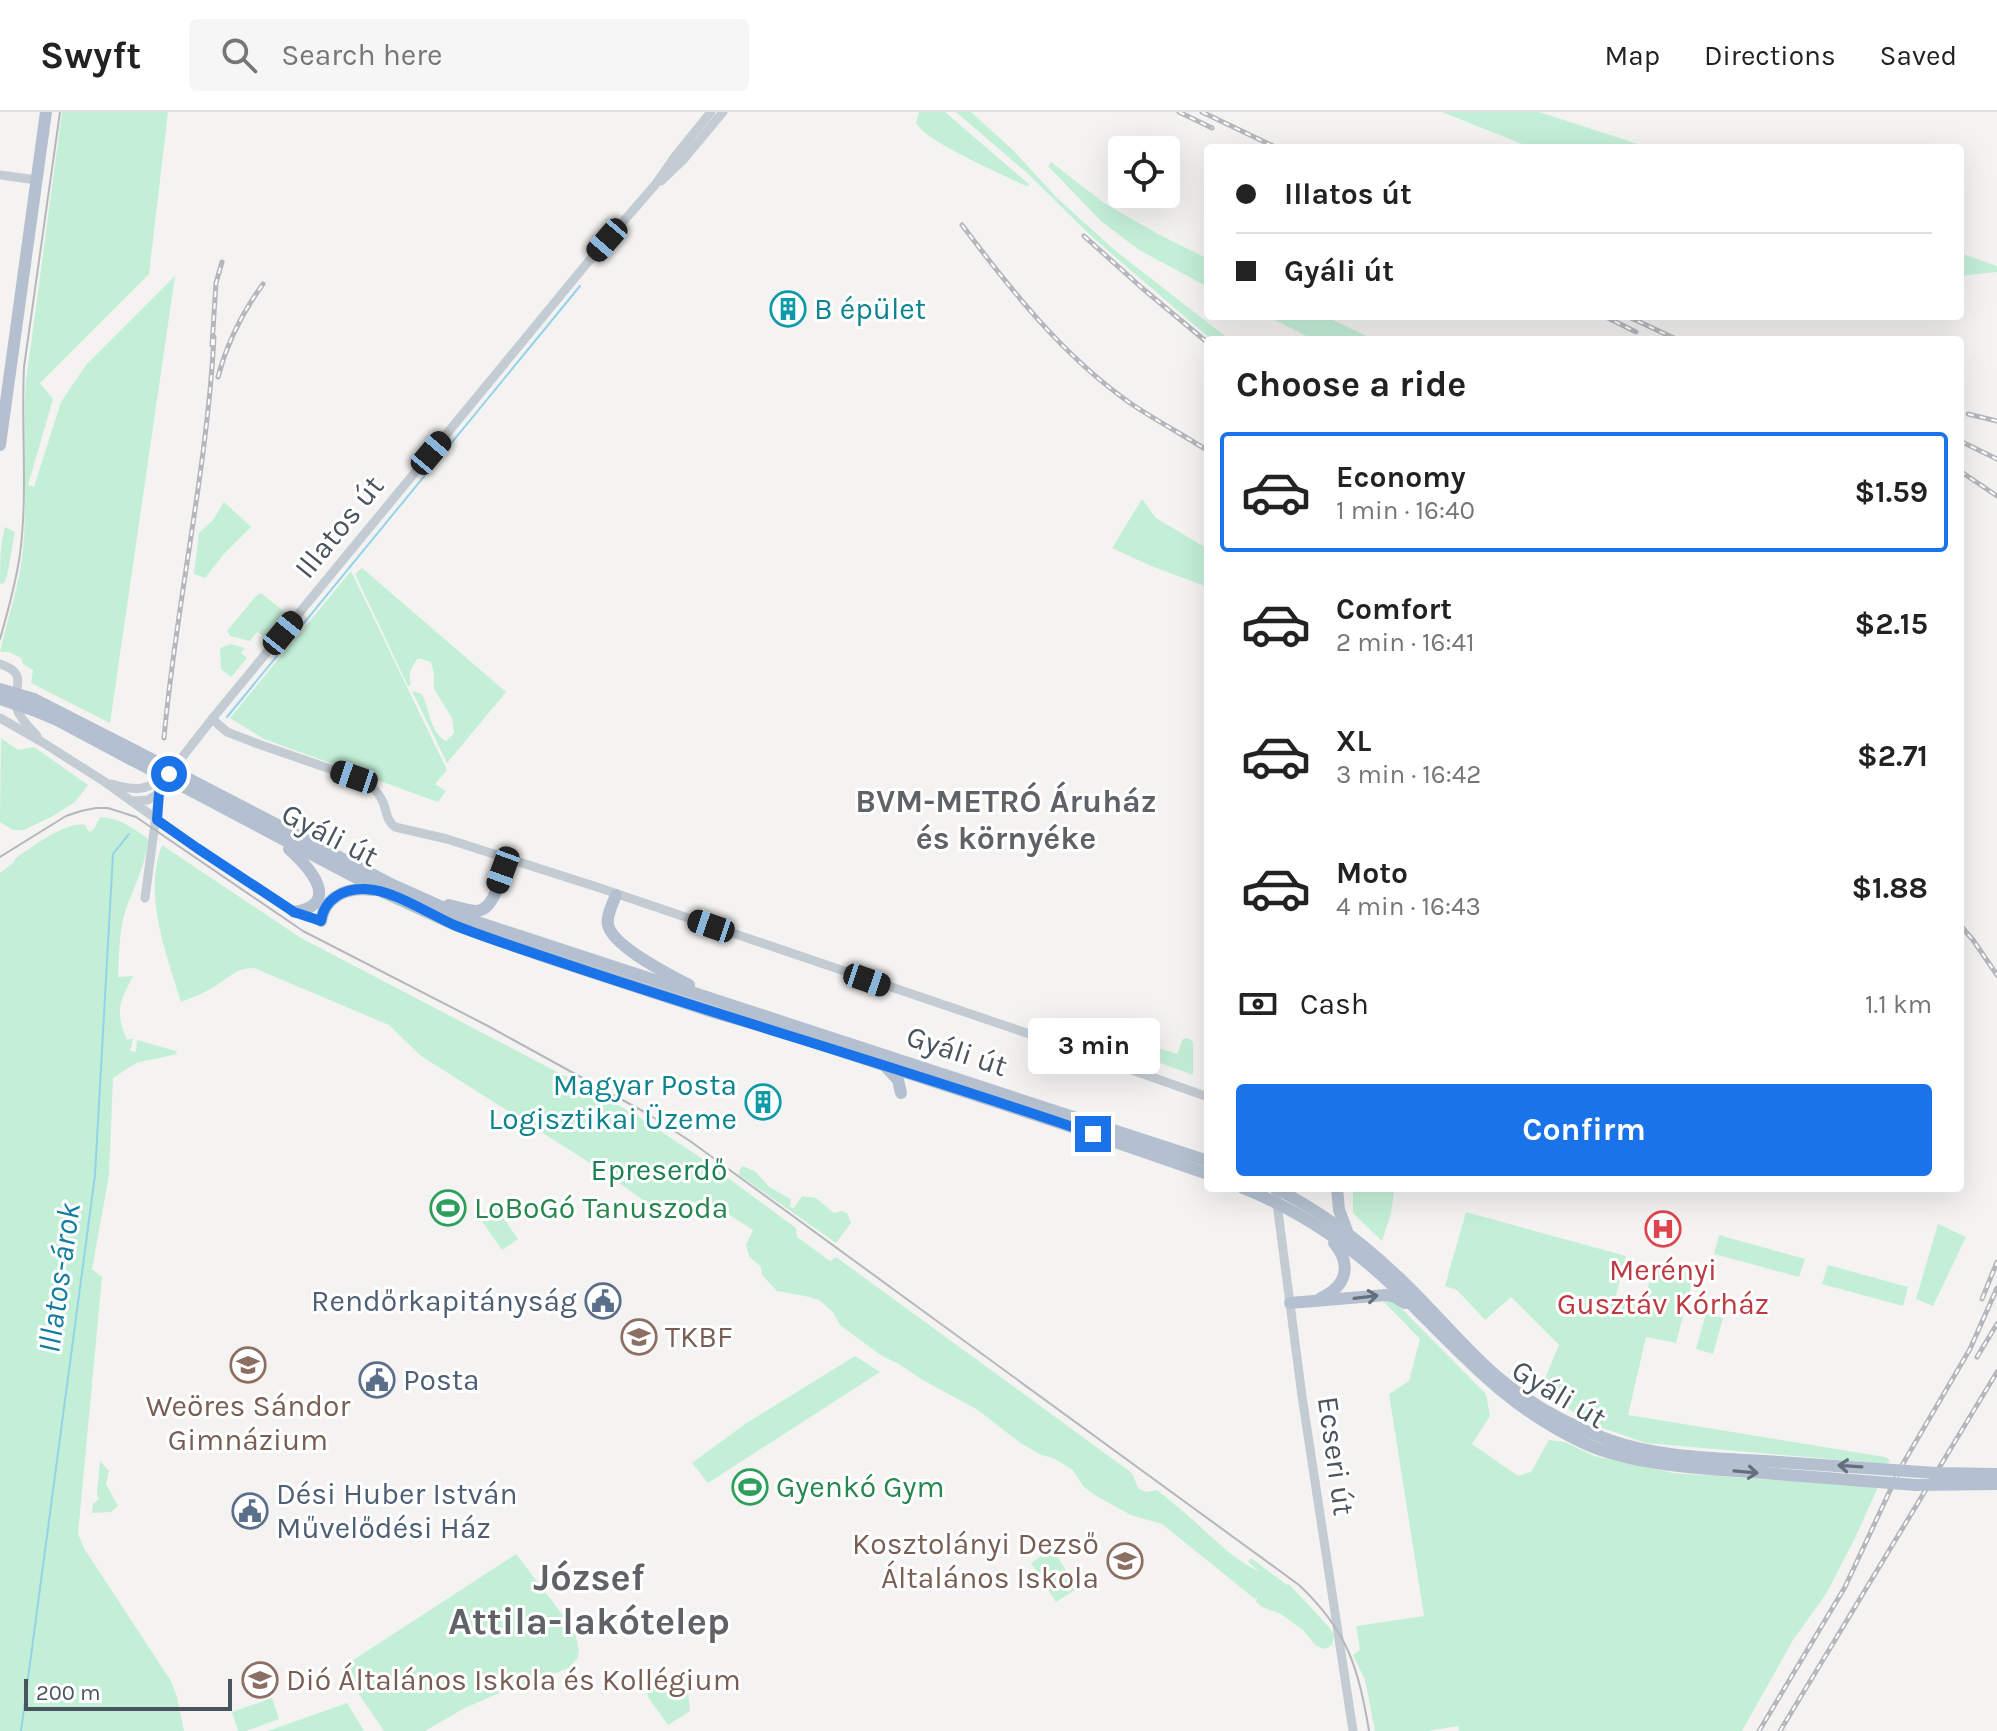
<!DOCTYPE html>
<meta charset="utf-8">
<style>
:root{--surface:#fff;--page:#f6f6f6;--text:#222;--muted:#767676;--line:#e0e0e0;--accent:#1a73e8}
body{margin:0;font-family:Karla,sans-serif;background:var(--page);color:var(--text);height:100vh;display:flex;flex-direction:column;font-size:30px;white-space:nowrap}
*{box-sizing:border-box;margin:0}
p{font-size:26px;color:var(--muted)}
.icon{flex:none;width:44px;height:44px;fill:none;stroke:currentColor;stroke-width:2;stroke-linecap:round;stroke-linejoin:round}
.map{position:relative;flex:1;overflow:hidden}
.details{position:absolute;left:1204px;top:224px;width:760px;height:856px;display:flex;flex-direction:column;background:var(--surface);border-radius:8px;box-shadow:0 8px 32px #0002}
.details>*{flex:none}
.top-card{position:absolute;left:1204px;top:32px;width:760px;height:176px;border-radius:8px;box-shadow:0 8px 32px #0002;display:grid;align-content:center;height:176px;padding:0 32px;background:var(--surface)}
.controls{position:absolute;left:1108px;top:24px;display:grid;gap:16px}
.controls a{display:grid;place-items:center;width:72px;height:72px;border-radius:8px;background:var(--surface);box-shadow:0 8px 32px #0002;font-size:40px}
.scale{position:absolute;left:24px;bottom:20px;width:208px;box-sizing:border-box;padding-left:8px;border:4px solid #4a545f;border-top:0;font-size:22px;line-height:28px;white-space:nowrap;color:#4a545f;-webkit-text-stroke:6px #fff;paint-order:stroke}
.end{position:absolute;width:36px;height:36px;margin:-18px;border:10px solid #1a73e8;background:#fff;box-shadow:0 0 0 4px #fff}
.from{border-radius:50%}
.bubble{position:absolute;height:56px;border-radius:8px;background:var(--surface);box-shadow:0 8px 32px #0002;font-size:26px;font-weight:700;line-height:56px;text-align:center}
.car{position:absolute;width:24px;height:48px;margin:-24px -12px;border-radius:10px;box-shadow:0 0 6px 2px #0007;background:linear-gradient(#222 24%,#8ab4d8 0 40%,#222 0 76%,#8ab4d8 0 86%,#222 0)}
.top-card b{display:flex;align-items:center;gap:28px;height:76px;font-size:30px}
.top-card b+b{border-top:2px solid var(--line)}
.top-card i{width:20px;height:20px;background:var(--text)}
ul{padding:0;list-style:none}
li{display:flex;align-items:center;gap:24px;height:120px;margin:0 16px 12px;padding:0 16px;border:4px solid transparent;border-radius:8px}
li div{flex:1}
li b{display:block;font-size:30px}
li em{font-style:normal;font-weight:700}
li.selected{border-color:var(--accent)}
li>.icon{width:72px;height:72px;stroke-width:1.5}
h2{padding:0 32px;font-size:36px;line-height:96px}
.pay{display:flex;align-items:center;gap:20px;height:88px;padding:0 32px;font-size:30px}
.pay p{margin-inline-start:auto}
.action{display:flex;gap:16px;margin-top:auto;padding:16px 32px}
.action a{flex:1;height:92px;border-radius:8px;background:var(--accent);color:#fff;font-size:32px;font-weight:700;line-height:92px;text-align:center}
header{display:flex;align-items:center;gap:48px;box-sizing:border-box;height:112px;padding:0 40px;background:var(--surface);border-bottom:2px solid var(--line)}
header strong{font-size:38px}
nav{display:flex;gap:44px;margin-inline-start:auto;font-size:28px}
.search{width:560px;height:72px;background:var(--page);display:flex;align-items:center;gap:20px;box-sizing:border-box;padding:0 28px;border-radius:8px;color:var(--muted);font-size:30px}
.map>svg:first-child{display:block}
.green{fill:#c4efd7}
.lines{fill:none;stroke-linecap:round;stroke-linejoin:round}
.stream{stroke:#93d3ea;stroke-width:2}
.minor{stroke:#c4ccd3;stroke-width:9}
.major{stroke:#b4c0cf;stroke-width:12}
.tram{stroke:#b5b7bc;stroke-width:2}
.rail-casing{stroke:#b5b7bc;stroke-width:5}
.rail{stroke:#fff;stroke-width:2;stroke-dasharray:6;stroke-linecap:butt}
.major-bridge{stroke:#b4c0cf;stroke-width:12}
.oneway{stroke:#646f7b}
.route{stroke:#1a73e8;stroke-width:10}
.labels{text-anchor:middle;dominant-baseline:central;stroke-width:6;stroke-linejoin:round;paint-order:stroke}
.culture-label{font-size:30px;fill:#0d838f;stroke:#fff;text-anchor:start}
.street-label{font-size:30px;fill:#4a545f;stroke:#fff}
.park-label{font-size:30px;fill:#1c8053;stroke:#fff}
.leisure-label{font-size:30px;fill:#27864d;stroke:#fff;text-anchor:start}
.health-label{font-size:30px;fill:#be3a42;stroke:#fff}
.service-label{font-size:30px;fill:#4e5e75;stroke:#fff;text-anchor:start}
.education-label{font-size:30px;fill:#785e54;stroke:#fff;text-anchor:start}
.neighbourhood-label{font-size:32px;font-weight:bold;fill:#5f6267;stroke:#fff}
.water-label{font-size:32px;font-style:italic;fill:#127da2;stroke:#fff}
.district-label{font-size:38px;font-weight:bold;fill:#5f6267;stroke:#fff}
</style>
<header>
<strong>Swyft</strong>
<div class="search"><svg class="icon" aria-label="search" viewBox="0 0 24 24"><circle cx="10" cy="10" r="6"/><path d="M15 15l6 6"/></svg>Search here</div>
<nav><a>Map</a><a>Directions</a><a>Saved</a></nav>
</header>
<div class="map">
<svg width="1997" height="1619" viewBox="0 0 1997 1619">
<rect width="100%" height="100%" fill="#f4f3f2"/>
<g class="green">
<path d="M 62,0 L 168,0 L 149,162 L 40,271 L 53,287 L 28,373 L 34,375 L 61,290 L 86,253 L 175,164 L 110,611 L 31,571 L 33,558 L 23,552 L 21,546 L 9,540 L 0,540 C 8,505 20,472 23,437 C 28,381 22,324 26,269 Z"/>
<path d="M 919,0 L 945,0 L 1030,73 L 1026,74 C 1004,63 926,30 916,11 Z"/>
<polygon points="956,0 971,0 1014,39 1058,87 1117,140 1230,228 1213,228 1206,223 1091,124 1026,60"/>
<polygon points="1442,0 1539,0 1650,36 1532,36"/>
<polygon points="1051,50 1104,91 1158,122 1208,147 1208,175 1139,138 1101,109 1048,54"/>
<polygon points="1960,141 1997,154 1997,160 1960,164"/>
<polygon points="1267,204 1324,204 1375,228 1314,228"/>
<polygon points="1142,387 1156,406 1208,437 1208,475 1151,454 1112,436"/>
<polygon points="224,390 251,415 223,443 205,466 194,462 199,421 213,408"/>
<path d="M 5,415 L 15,420 L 7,464 L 4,471 L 0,472 C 0,455 0,430 5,415 Z"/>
<path d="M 362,456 L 506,580 L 447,651 L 412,579 L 422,582 C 430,599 430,620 446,629 L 454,621 L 452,606 L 434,577 L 434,562 L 431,550 L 418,546 C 412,554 407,562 411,573 L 408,574 L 355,462 Z"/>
<polygon points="351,459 447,658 435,672 446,679 438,690 264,627 230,606"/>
<polygon points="261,481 286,501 266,525 257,520 250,529 230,524 227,519 256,484"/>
<polygon points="231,532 245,536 241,541 247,546 231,565 221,557 220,536"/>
<polygon points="1,626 18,638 34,635 88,673 75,690 53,704 24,718 13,718 0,710"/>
<path d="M 100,705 C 120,706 133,716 148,727 C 146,750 137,768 129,789 C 119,812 119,841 118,865 L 133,864 C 119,892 115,898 127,928 L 133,926 L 130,939 L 136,940 L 137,928 L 176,939 L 177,942 L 136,951 L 113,966 L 109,1063 L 92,1157 L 102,1165 L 78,1422 L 85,1438 L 171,1569 L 177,1585 L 184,1619 L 0,1619 L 0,761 L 13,751 L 16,746 C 32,735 66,709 85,713 L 89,720 L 94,717 Z"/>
<path d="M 162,733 L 301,826 L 590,977 L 637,1004 L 697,1043 L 796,1116 L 797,1125 L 830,1149 L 836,1145 L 1132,1361 L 1138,1376 L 1146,1380 L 1157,1378 C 1169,1388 1181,1397 1193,1408 C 1214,1427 1233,1447 1260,1460 L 1248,1450 L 1251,1446 L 1287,1473 L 1289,1472 L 1328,1514 L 1334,1523 L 1332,1533 L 1325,1537 L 1316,1534 L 1303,1518 L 1281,1502 L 1262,1495 L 1256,1490 L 1258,1484 L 1255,1487 L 1162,1412 L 1131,1403 L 1096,1384 L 1083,1374 L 1073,1358 L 1055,1347 L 1039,1342 L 1019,1330 L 978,1298 L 921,1267 L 899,1252 L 882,1244 L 840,1213 L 833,1200 L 819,1188 L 805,1184 L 777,1179 L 762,1163 L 761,1155 L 749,1144 L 746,1133 L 753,1118 L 728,1102 L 693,1090 L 650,1093 L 598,1056 L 421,944 L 389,913 L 254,856 C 237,855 226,868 212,876 C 202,882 191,886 181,890 C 166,840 143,785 162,733 Z"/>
<polygon points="1188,926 1193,930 1193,963 1117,935 1119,932 1127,931 1130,927 1177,942 1183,927"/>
<polygon points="743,1054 756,1060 769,1075 791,1087 790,1095 794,1096 802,1084 816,1086 834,1101 842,1099 847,1101 851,1111 836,1131 739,1063 740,1057"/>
<polygon points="1353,1076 1386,1076 1394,1078 1391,1102 1382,1129 1353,1101"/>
<polygon points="495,1094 518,1127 502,1138 479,1105"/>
<polygon points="1466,1100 1626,1144 1615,1188 1642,1194 1655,1152 1694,1163 1676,1231 1646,1225 1628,1303 1885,1345 1890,1348 1887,1352 1646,1331 1585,1310 1551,1282 1545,1266 1559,1233 1511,1185 1485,1208 1457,1178 1445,1174"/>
<polygon points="1938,1112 1966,1125 1933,1194 1916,1187"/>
<polygon points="1719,1123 1805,1147 1799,1165 1714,1142"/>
<polygon points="1828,1153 1908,1175 1903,1194 1822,1172"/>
<polygon points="1382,1188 1396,1191 1486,1282 1490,1304 1472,1332 1518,1364 1531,1360 1549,1328 1565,1330 1594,1344 1673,1361 1878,1375 1855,1426 1826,1482 1793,1528 1742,1619 1459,1619 1458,1614 1428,1619 1375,1619 1365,1568 1353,1543 1360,1538 1356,1514 1424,1504 1389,1282 1409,1269 1420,1227"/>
<polygon points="1706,1201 1723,1206 1713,1242 1696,1237"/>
<polygon points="855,1244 880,1260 708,1371 692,1351 745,1312"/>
<polygon points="100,1349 109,1359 106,1372 118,1394 111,1400 92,1401 93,1392 99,1387 97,1382"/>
<polygon points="1052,1437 1078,1476 1056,1490 1031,1451"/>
<polygon points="516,1442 575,1519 579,1539 577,1547 569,1556 497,1582 463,1597 425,1619 384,1619 341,1556"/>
<polygon points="690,1567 691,1577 688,1579 690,1599 668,1613 648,1585 645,1574"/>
<polygon points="272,1586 279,1607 246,1619 238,1619 232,1600"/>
<polygon points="347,1591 364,1619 268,1619"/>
</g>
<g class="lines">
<g class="stream">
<polyline points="227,605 580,174"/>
<polyline points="21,1619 95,1063 113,742 129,722"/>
</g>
<g class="minor">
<polyline points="0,63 37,68"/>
<polyline points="661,69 684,47 723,0"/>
<path d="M 0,552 C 31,562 11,576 17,597 C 20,607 30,616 37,624"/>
<polyline points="0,606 42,630 105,670 197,736 294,800 321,809"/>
<path d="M 212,607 L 227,620 L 261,633 L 365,669 C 373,675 379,681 383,690 C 387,700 386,708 395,715 L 447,727 L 597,775 L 1053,930 L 1208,985"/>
<path d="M 112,672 C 135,679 145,679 165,665"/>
<polyline points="131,689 148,688 159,681"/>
<polyline points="145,786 159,681 169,662 212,607 588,150 655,73 676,43 711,0"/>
<polyline points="1275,1076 1302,1284 1353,1619"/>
</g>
<g class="major">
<polyline points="0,333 46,0"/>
<polyline points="34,587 136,639"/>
<polyline points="33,598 57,608 132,648"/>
<polyline points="191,668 393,773 471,808 1208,1049"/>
<polyline points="186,676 383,780 453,812 543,844 713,900 789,922 1069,1014 1208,1062"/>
<path d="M 289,737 C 309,755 343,792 294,800"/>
<path d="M 616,783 C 613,791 606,804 608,813 C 613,835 670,863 689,873"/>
<path d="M 449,793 C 457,795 466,798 475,799 C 495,800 500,763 509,748"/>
<path d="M 321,809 C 325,783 349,775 372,778"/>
<polyline points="886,955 898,968 901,981"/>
<path d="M 1243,1076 C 1298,1098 1347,1131 1390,1171 C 1454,1233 1502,1294 1586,1332 C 1640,1356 1717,1357 1776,1362"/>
<path d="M 1275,1076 C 1320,1099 1358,1127 1394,1161 C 1429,1193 1458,1230 1493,1261 C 1527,1291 1567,1313 1609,1328 C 1663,1347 1722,1346 1779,1350"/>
<polyline points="1337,1076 1339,1098 1347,1119"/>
<path d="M 1321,1186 C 1347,1174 1352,1152 1334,1131"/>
<polyline points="1290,1191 1386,1183 1395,1185 1405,1191"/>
</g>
<g class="tram">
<path d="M 0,527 C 8,499 16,471 20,442 C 28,381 21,317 24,255 L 60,0"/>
<path d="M 0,745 L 66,704 L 81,699 L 96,696 L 108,696 L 136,705 L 303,819 L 488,914 L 648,1002 L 690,1029 L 1299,1473 C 1347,1518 1359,1556 1369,1619"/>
</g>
<defs>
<g id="rail">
<polyline points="1179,0 1212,16"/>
<polyline points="1202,0 1277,36"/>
<path d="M 962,113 C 1011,178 1062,243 1130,291 C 1155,308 1182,322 1208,339"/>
<polyline points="1084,124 1142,176 1208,231"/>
<polyline points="1604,204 1636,220"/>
<polyline points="1627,204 1678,228"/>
<polyline points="212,233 216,171 222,150"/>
<path d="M 218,265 C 227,231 242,201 263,172"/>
<polyline points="1968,302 1997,309"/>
<polyline points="1960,329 1997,347"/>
<polyline points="1960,359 1997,384"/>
<path d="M 164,626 C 176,492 207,359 214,225"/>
<polyline points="1960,813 1973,828 1997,863"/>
<polyline points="1982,1187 1997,1150"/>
<polyline points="1977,1245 1997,1212"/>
<polyline points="1759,1619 1845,1475 1901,1355 1970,1237 1997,1176"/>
<polyline points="1780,1619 1997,1260"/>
</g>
</defs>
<use href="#rail" class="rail-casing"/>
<use href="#rail" class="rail"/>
<g class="major-bridge">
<polyline points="0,577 34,587"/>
<polyline points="0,587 33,598"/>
<polyline points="136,639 191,668"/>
<polyline points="132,648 186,676"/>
<polyline points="1779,1350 1936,1361 1997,1362"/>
<polyline points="1776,1362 1916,1373 1997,1372"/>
</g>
</g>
<defs><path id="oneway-shaft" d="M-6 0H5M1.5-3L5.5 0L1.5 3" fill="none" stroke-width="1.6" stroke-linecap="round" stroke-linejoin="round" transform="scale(2)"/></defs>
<g class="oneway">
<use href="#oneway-shaft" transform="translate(1366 1185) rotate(-7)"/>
<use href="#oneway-shaft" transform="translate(1850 1354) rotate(-176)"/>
<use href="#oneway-shaft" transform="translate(1746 1360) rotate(5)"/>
</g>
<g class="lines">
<path class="route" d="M 169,662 L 159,681 L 157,708 L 197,736 L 294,800 L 321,809 C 324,787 344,776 365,777 C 394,778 427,801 454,813 C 484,825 515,835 545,845 C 727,907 912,959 1093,1022"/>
</g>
<defs>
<symbol id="building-ring" viewBox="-11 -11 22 22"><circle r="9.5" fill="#fff" stroke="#0f9aa8" stroke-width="1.5"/><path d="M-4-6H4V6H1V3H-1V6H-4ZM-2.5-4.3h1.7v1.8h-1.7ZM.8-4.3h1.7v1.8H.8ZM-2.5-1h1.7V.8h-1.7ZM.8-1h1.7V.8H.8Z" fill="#0f9aa8"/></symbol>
<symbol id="stadium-ring" viewBox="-11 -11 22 22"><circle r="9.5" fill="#fff" stroke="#2e9e5b" stroke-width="1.5"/><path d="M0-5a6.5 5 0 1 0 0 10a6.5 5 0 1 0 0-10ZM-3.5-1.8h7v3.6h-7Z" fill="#2e9e5b"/></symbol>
<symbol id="hospital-ring" viewBox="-11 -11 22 22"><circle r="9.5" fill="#fff" stroke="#e0444e" stroke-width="1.5"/><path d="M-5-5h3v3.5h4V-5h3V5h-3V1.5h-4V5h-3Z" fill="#e0444e"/></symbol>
<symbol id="civic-ring" viewBox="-11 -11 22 22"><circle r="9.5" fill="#fff" stroke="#5c6f8a" stroke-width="1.5"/><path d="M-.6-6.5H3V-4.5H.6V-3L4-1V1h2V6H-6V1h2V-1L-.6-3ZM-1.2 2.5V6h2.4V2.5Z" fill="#5c6f8a"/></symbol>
<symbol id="university-ring" viewBox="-11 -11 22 22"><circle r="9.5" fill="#fff" stroke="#8d6e63" stroke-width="1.5"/><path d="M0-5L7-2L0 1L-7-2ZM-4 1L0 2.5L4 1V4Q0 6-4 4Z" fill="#8d6e63"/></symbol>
<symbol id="school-ring" viewBox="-11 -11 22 22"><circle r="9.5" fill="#fff" stroke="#8d6e63" stroke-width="1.5"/><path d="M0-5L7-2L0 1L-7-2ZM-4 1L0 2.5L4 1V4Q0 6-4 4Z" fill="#8d6e63"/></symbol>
</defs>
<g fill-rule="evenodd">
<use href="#building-ring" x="768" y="177" width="40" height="40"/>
<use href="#building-ring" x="743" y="970" width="40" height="40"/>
<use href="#stadium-ring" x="428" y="1076" width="40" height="40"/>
<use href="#hospital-ring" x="1643" y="1097" width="40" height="40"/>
<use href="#civic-ring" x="583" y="1169" width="40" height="40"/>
<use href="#university-ring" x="619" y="1205" width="40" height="40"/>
<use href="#school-ring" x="228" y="1233" width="40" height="40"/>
<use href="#civic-ring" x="357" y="1248" width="40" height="40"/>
<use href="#stadium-ring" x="730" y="1355" width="40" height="40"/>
<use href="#civic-ring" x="230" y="1379" width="40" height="40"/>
<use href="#school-ring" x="1105" y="1429" width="40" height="40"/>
<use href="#school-ring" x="240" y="1548" width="40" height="40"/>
</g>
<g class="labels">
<g class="culture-label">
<text x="814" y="197">B épület</text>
<text x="737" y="973" text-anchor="end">Magyar Posta<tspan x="737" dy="34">Logisztikai Üzeme</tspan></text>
</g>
<g class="street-label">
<text transform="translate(339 415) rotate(-51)">Illatos út</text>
<text transform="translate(330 723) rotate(27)">Gyáli út</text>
<text transform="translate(957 939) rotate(18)">Gyáli út</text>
<text transform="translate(1559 1282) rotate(31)">Gyáli út</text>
<text transform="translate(1336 1344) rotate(82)">Ecseri út</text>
</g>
<g class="park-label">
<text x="659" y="1058">Epreserdő</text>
</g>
<g class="leisure-label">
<text x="474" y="1096">LoBoGó Tanuszoda</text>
<text x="776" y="1375">Gyenkó Gym</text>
</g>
<g class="health-label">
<text x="1663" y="1158">Merényi<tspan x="1663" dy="34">Gusztáv Kórház</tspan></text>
</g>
<g class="service-label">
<text x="577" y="1189" text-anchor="end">Rendőrkapitányság</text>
<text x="403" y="1268">Posta</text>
<text x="276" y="1382">Dési Huber István<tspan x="276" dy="34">Művelődési Ház</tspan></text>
</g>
<g class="education-label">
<text x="665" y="1225">TKBF</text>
<text x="248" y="1294" text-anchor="middle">Weöres Sándor<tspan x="248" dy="34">Gimnázium</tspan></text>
<text x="1099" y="1432" text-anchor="end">Kosztolányi Dezső<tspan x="1099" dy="34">Általános Iskola</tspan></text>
<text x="286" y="1568">Dió Általános Iskola és Kollégium</text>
</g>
<g class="neighbourhood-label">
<text x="1006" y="689">BVM-METRÓ Áruház<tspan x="1006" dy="37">és környéke</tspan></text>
</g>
<g class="water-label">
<text transform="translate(59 1166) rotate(-82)">Illatos-árok</text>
</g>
<g class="district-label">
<text x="589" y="1465">József<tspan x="589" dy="44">Attila-lakótelep</tspan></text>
</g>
</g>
</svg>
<div class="controls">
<a><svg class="icon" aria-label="locate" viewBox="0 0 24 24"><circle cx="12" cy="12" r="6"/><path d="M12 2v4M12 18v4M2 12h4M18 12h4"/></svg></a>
</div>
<div class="scale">200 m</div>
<i class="end from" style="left:169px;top:662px"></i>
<i class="end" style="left:1093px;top:1022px"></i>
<div class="bubble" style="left:1028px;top:906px;width:132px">3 min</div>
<i class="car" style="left:607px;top:128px;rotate:221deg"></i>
<i class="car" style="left:431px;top:341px;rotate:40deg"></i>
<i class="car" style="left:283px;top:521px;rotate:39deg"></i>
<i class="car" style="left:354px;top:665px;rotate:289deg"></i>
<i class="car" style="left:503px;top:758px;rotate:200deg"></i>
<i class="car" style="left:711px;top:814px;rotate:289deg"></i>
<i class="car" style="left:867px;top:868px;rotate:109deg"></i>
<div class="top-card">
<b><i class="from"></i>Illatos út</b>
<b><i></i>Gyáli út</b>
</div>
<section class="details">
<h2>Choose a ride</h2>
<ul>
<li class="selected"><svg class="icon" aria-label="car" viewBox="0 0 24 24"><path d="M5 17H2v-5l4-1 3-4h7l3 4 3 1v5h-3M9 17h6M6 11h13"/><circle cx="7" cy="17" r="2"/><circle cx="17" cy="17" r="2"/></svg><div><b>Economy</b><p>1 min · 16:40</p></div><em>$1.59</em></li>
<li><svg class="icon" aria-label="car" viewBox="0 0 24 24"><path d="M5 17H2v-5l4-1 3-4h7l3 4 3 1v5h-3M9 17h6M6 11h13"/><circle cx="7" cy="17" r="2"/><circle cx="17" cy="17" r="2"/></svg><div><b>Comfort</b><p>2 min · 16:41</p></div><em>$2.15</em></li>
<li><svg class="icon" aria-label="car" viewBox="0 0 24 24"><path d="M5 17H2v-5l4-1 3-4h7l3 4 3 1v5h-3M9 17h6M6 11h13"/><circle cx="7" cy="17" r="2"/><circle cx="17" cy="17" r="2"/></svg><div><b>XL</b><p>3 min · 16:42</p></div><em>$2.71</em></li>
<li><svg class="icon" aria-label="car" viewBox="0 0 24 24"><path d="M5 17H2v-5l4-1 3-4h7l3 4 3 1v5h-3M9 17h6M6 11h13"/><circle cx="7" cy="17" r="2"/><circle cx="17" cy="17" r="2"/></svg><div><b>Moto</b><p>4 min · 16:43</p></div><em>$1.88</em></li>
</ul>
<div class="pay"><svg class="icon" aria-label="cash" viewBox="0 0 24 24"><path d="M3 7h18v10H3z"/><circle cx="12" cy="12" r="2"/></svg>Cash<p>1.1 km</p></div>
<div class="action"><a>Confirm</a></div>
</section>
</div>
